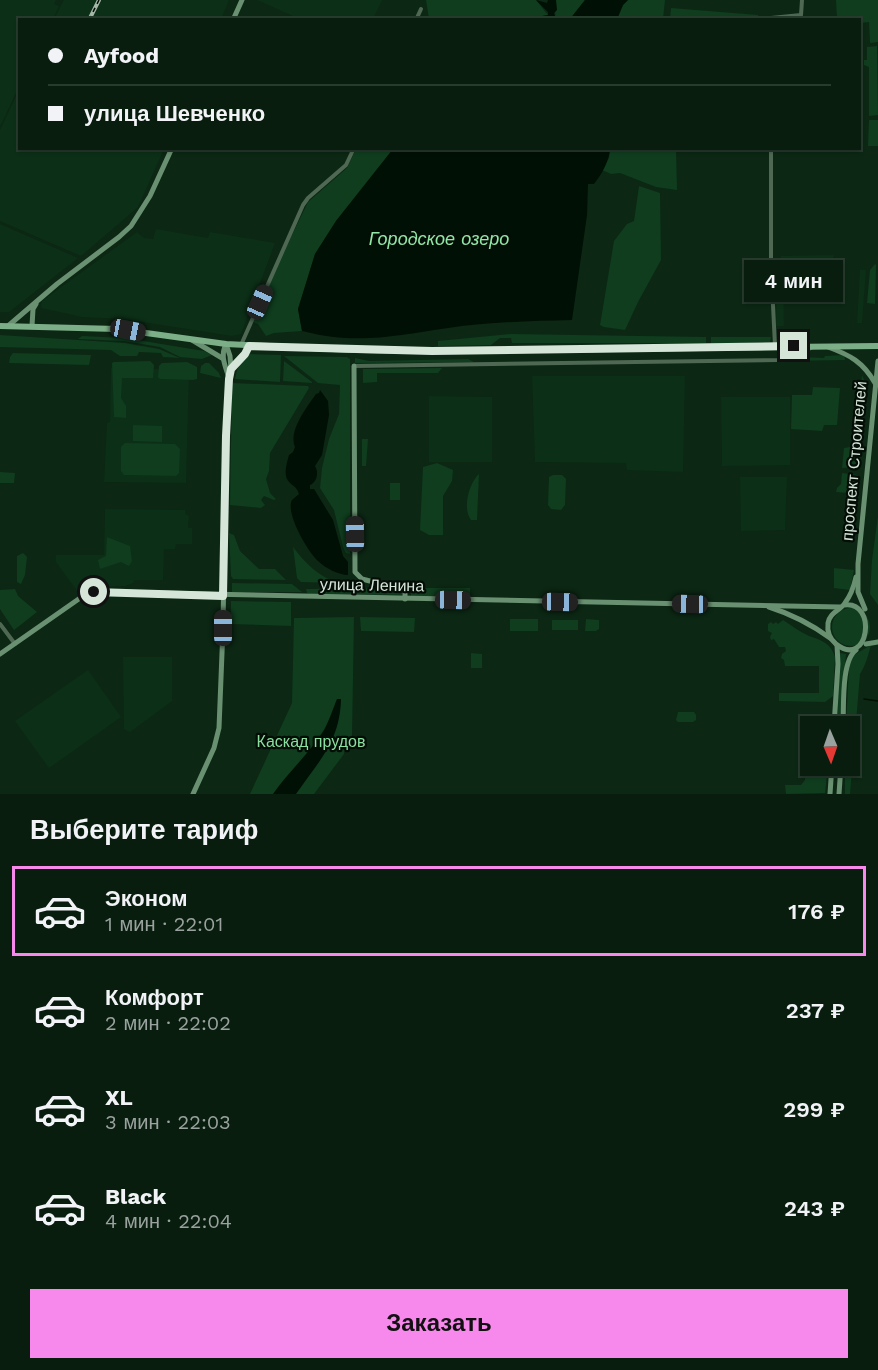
<!DOCTYPE html>
<html lang="ru">
<meta charset="utf-8">
<style>
:root{--surface:#091d0f;--page:#122618;--text:#f1f3f6;--muted:#99a29e;--line:#293b2f;--accent:#f788ec}
body{margin:0;font-family:"Work Sans",sans-serif;background:var(--page);color:var(--text);height:100vh;display:flex;flex-direction:column;font-size:22px;white-space:nowrap}
*{box-sizing:border-box;margin:0}
p{font-size:20px;color:var(--muted)}
.icon{flex:none;width:33px;height:33px;fill:none;stroke:currentColor;stroke-width:2;stroke-linecap:round;stroke-linejoin:round}
.map{position:relative;height:794px;overflow:hidden}
.details{display:flex;flex-direction:column;background:var(--surface);flex:1}
.details>*{flex:none}
.top-card{position:absolute;left:18px;top:18px;width:843px;height:132px;border-radius:0px;box-shadow:0 2px 4px #0004,0 0 0 2px var(--line);display:grid;align-content:center;height:132px;padding:0 30px;background:var(--surface)}
.needle{width:39px;rotate:178deg}
.tools{position:absolute;left:800px;top:716px;display:grid;gap:12px}
.tools a{display:grid;place-items:center;width:60px;height:60px;border-radius:0px;background:var(--surface);box-shadow:0 2px 4px #0004,0 0 0 2px var(--line);font-size:30px}
.end{position:absolute;width:27px;height:27px;margin:-14px;border:8px solid #d5e5d8;background:#111;box-shadow:0 0 0 3px #111}
.from{border-radius:50%}
.bubble{position:absolute;height:42px;border-radius:0px;background:var(--surface);box-shadow:0 2px 4px #0004,0 0 0 2px var(--line);font-size:20px;font-weight:600;line-height:42px;text-align:center}
.car{position:absolute;width:18px;height:36px;margin:-18px -9px;border-radius:8px;box-shadow:0 0 4px 2px #0007;background:linear-gradient(#222 24%,#8ab4d8 0 40%,#222 0 76%,#8ab4d8 0 86%,#222 0)}
.top-card b{display:flex;align-items:center;gap:21px;height:57px;font-size:22px}
.top-card b+b{border-top:2px solid var(--line)}
.top-card i{width:15px;height:15px;background:var(--text)}
ul{padding:0;list-style:none}
li{display:flex;align-items:center;gap:18px;height:90px;margin:0 12px 9px;padding:0 18px;border:3px solid transparent;border-radius:0px}
li div{flex:1}
li b{display:block;font-size:22px}
li em{font-style:normal;font-weight:600}
li.active{border-color:var(--accent)}
li>.icon{width:54px;height:54px;stroke-width:1.5}
h2{padding:0 30px;font-size:27px;line-height:72px}
.action{display:flex;gap:12px;margin-top:auto;padding:12px 30px}
.action a{flex:1;height:69px;border-radius:0px;background:var(--accent);color:#111;font-size:24px;font-weight:600;line-height:69px;text-align:center}
.map>svg:first-child{display:block}
.built{fill:#0c2f17}
.green{fill:#0f3d1e}
.water{fill:#011004}
.lines{fill:none;stroke-linecap:round;stroke-linejoin:round}
.stream{stroke:#011004;stroke-width:1.5}
.street{stroke:#4f6854;stroke-width:4}
.secondary{stroke:#699071;stroke-width:5}
.primary{stroke:#7caf87;stroke-width:6}
.rail-casing{stroke:#a4b6a8;stroke-width:4}
.rail{stroke:#040d06;stroke-width:1.5;stroke-dasharray:4.5;stroke-linecap:butt}
.route{stroke:#d5e5d8;stroke-width:8}
.labels{text-anchor:middle;dominant-baseline:central;stroke-width:4.5;stroke-linejoin:round;paint-order:stroke}
.street-label{font-size:16px;fill:#d5e5d8;stroke:#040d06}
.park-label{font-size:16px;fill:#8ae09f;stroke:#040d06}
.water-label{font-size:18px;font-style:italic;fill:#91e7a5;stroke:#040d06}
</style>
<div class="map">
<svg width="878" height="794" viewBox="0 0 878 794">
<rect width="100%" height="100%" fill="#0c2714"/>
<g class="built">
<polygon points="0,0 56,0 54,4 59,6 53,19 20,20 19,86 0,127"/>
<polygon points="64,0 229,0 221,19 54,19"/>
<polygon points="257,0 382,0 373,19 302,20"/>
<polygon points="19,90 20,148 164,149 138,207 81,256 0,221 0,130"/>
<polygon points="0,224 78,258 9,312 0,312"/>
<polygon points="156,229 208,238 210,232 275,243 241,334 232,336 123,319 82,317 41,308 42,301 137,232 144,238 153,239"/>
<polygon points="834,255 832,262 783,263 784,326 776,326 777,263 781,263 781,256"/>
<polygon points="860,270 866,270 862,323 857,323"/>
<polygon points="111,368 189,370 186,483 104,482 107,423 110,422"/>
<polygon points="532,376 685,376 683,472 627,470 626,463 535,462"/>
<polygon points="429,396 492,397 492,462 429,462"/>
<polygon points="721,397 790,397 790,465 722,466"/>
<polygon points="740,477 787,477 785,530 741,531"/>
<polygon points="105,509 185,510 185,514 189,516 188,528 192,528 192,544 176,544 175,549 164,549 163,580 134,580 133,583 125,586 89,587 78,592 56,562 56,555 104,555"/>
<polygon points="123,657 172,657 172,701 130,732 124,729"/>
<polygon points="88,670 121,717 49,768 15,721"/>
</g>
<g class="green">
<polygon points="426,0 536,0 548,15 543,16 540,20 429,19"/>
<polygon points="556,0 585,0 570,19 555,18"/>
<polygon points="628,0 665,0 663,19 617,20 623,5"/>
<polygon points="836,0 878,0 878,42 870,43 869,22 860,23 860,20 837,19"/>
<polygon points="671,8 758,15 758,19 670,19"/>
<polygon points="877,46 878,115 869,116 869,67 864,65 864,60 867,60 867,47"/>
<polygon points="869,120 878,120 878,146 868,146"/>
<polygon points="356,149 393,149 336,221 315,254 298,309 302,331 274,333 266,336 258,324 253,322 274,272 308,202 347,168"/>
<polygon points="610,149 676,149 677,190 656,187 620,173 611,174 602,170 609,158"/>
<polygon points="639,186 660,193 661,260 638,302 625,330 604,327 600,325 614,241 627,224 634,221"/>
<polygon points="875,264 876,265 875,304 867,303 870,270"/>
<polygon points="511,334 706,337 706,343 512,343 511,338 500,338 491,345 438,346 438,341"/>
<polygon points="0,335 125,343 159,349 180,358 163,357 161,353 139,352 137,356 120,356 111,350 0,347"/>
<polygon points="82,336 125,338 204,351 212,355 202,359 180,357 160,347 124,341 78,339"/>
<polygon points="711,337 771,337 770,342 711,344"/>
<polygon points="13,353 91,355 89,365 9,363 10,357"/>
<path d="M 250,354 L 281,355 L 280,382 L 235,379 C 237,369 240,359 250,354 Z"/>
<polygon points="844,355 845,360 786,361 801,357 824,358 825,356"/>
<polygon points="284,356 347,357 350,359 350,554 346,553 343,547 334,510 320,488 322,468 329,439 339,414 340,385 318,383"/>
<polygon points="355,358 369,361 468,359 474,362 355,363"/>
<polygon points="150,361 154,365 153,378 122,378 121,398 126,406 126,418 114,417 112,363 114,362"/>
<polygon points="284,361 312,382 312,383 283,381"/>
<polygon points="187,362 197,367 197,379 193,380 160,379 158,377 159,366 162,363"/>
<polygon points="205,363 209,363 219,373 221,378 200,373 201,366"/>
<polygon points="442,368 438,373 377,373 377,382 363,383 363,369"/>
<polygon points="862,375 866,384 863,425 857,425"/>
<polygon points="232,383 308,386 309,388 270,453 269,471 266,479 270,493 276,499 274,500 264,496 261,500 265,505 261,508 230,505"/>
<polygon points="813,387 840,388 837,425 824,425 822,431 791,429 792,395 812,395"/>
<polygon points="133,425 162,426 162,442 133,441"/>
<polygon points="362,439 368,439 366,466 362,466"/>
<polygon points="856,441 861,442 860,467 842,468 844,448 855,446"/>
<polygon points="125,443 175,444 180,449 179,473 176,476 124,475 121,471 121,447"/>
<polygon points="437,463 453,470 452,481 443,496 443,535 429,535 420,530 423,467"/>
<polygon points="0,472 15,473 14,483 0,483"/>
<polygon points="842,473 858,475 856,504 848,504 848,493 836,492 837,488 841,484"/>
<path d="M 479,474 L 477,520 L 471,520 C 462,508 469,483 479,474 Z"/>
<polygon points="553,475 562,475 566,479 565,505 561,510 551,509 548,505 549,477"/>
<rect x="390" y="483" width="10" height="17"/>
<polygon points="849,506 856,507 854,530 847,529"/>
<polygon points="878,516 878,605 870,594 872,560"/>
<polygon points="229,533 234,535 240,551 259,569 275,569 286,580 233,579 231,576"/>
<polygon points="107,537 130,546 132,561 129,566 121,562 100,569 98,560 106,556"/>
<path d="M 293,547 C 305,563 318,576 338,583 L 301,582 L 297,578 Z"/>
<polygon points="23,553 27,557 25,575 21,584 17,582 17,556"/>
<polygon points="834,568 854,570 850,590 834,588"/>
<polygon points="232,583 292,584 302,592 232,592"/>
<polygon points="383,588 402,593 402,595 311,594 307,593 306,589"/>
<polygon points="411,588 470,588 470,597 411,596"/>
<polygon points="15,589 18,596 37,612 14,630 0,609 0,590"/>
<polygon points="231,601 291,602 291,626 231,624"/>
<circle cx="851" cy="627" r="19"/>
<polygon points="354,617 352,737 345,743 344,754 314,794 250,794 292,703 294,618"/>
<polygon points="360,617 415,618 414,632 361,631"/>
<rect x="510" y="619" width="28" height="12"/>
<polygon points="586,619 599,620 599,629 596,631 585,631"/>
<rect x="552" y="620" width="26" height="10"/>
<path d="M 783,620 C 791,625 800,632 809,636 C 821,640 831,643 835,657 L 833,696 L 825,702 L 779,701 L 779,693 L 819,693 L 819,666 L 785,666 L 784,660 L 781,658 L 782,654 L 786,651 L 785,647 L 779,647 L 774,639 L 771,640 L 770,637 L 772,633 L 768,631 L 768,624 L 771,622 L 773,624 L 776,622 L 778,624 Z"/>
<path d="M 871,645 C 868,655 866,665 860,674 L 850,794 L 845,794 L 845,765 L 849,765 L 849,726 L 846,726 L 849,666 L 852,656 Z"/>
<polygon points="471,653 482,654 482,668 471,668"/>
<polygon points="840,653 846,654 840,726 837,726"/>
<polygon points="678,712 694,712 696,715 696,720 693,722 678,722 676,720"/>
<polygon points="810,738 810,765 828,765 825,793 786,794 785,785 801,785 805,780 806,758 809,757"/>
</g>
<g class="water">
<polygon points="536,0 547,3 548,0 556,0 557,10 554,13 556,19 540,19 542,16 548,15 548,12"/>
<polygon points="585,0 628,0 623,5 617,19 570,19"/>
<path d="M 393,149 L 610,149 C 609,161 602,174 594,184 L 588,184 L 587,215 L 572,320 C 530,321 489,322 448,328 C 393,336 358,345 302,331 L 298,309 L 315,254 L 336,221 Z"/>
<path d="M 320,390 L 328,401 L 329,415 L 322,455 L 315,466 C 319,472 317,482 310,485 L 310,489 L 314,489 L 333,520 L 343,556 L 348,562 L 348,575 C 339,575 325,568 318,561 C 308,552 285,513 292,500 C 293,499 298,495 299,494 C 297,488 295,487 290,483 C 282,476 287,463 289,455 L 293,452 L 295,447 C 288,431 307,407 316,394 L 319,393 Z"/>
<path d="M 337,699 L 341,699 C 340,741 319,761 296,794 L 273,794 C 289,771 309,754 324,730 C 329,721 333,709 337,699 Z"/>
</g>
<g class="lines">
<polyline class="stream" points="864,699 878,701"/>
<g class="street">
<polyline points="416,20 421,9"/>
<polyline points="771,20 771,18 801,15 802,0"/>
<polyline points="771,148 771,264 775,346"/>
<polyline points="241,345 303,205 308,198 346,165 354,148"/>
<polyline points="354,366 778,360 789,358 811,348"/>
<polyline points="0,624 15,644"/>
</g>
<g class="secondary">
<polyline points="233,20 242,0"/>
<polyline points="8,326 57,284 119,237 131,226 150,196 172,148"/>
<polyline points="32,326 33,309 36,304"/>
<polyline points="192,340 222,358"/>
<path d="M 226,344 C 220,356 225,365 229,378"/>
<polyline points="226,344 230,356 231,369"/>
<path d="M 828,347 C 850,355 863,362 875,383"/>
<polyline points="354,366 355,572 362,579 405,590 405,599"/>
<path d="M 844,605 C 878,600 869,670 836,644 C 830,639 827,631 828,623 C 830,612 840,611 845,603 C 851,595 854,586 856,577"/>
<path d="M 769,607 C 791,614 811,624 830,638"/>
<polyline points="865,609 858,592 858,564 878,361"/>
<polyline points="866,644 878,642"/>
<polyline points="0,654 83,596 104,592 840,607"/>
<polyline points="834,726 838,664 837,645"/>
<path d="M 843,726 C 844,707 841,661 856,650"/>
<polyline points="193,794 214,748 219,728 223,628 226,436 229,379 231,369 245,354 249,346"/>
<polyline points="830,794 832,765"/>
<polyline points="839,794 841,765"/>
</g>
<polyline class="primary" points="0,326 117,329 226,344 353,350 432,351 878,346"/>
<defs>
<polyline id="rail" points="89,20 99,0"/>
</defs>
<use href="#rail" class="rail-casing"/>
<use href="#rail" class="rail"/>
</g>
<g class="lines">
<polyline class="route" points="94,592 223,596 226,436 229,379 231,369 245,354 249,346 432,351 794,346"/>
</g>
<g class="labels">
<g class="street-label">
<text transform="translate(854 461) rotate(-85)">проспект Строителей</text>
<text transform="translate(372 585) rotate(1)">улица Ленина</text>
</g>
<g class="park-label">
<text x="311" y="741">Каскад прудов</text>
</g>
<g class="water-label">
<text x="439" y="238">Городское озеро</text>
</g>
</g>
</svg>
<div class="tools">
<a><svg class="needle" viewBox="-14 -14 28 28"><path d="M0-13l5 13h-10z" fill="#e53935"/><path d="M0 13l5-13h-10z" fill="#99a29e"/></svg></a>
</div>
<i class="end from" style="left:94px;top:592px"></i>
<i class="end" style="left:794px;top:346px"></i>
<div class="bubble" style="left:744px;top:260px;width:99px">4 мин</div>
<i class="car" style="left:260px;top:302px;rotate:24deg"></i>
<i class="car" style="left:128px;top:330px;rotate:101deg"></i>
<i class="car" style="left:355px;top:534px;rotate:359deg"></i>
<i class="car" style="left:453px;top:600px;rotate:91deg"></i>
<i class="car" style="left:560px;top:602px;rotate:91deg"></i>
<i class="car" style="left:690px;top:604px;rotate:271deg"></i>
<i class="car" style="left:223px;top:628px;rotate:0deg"></i>
<div class="top-card">
<b><i class="from"></i>Ayfood</b>
<b><i></i>улица Шевченко</b>
</div>
</div>
<section class="details">
<h2>Выберите тариф</h2>
<ul>
<li class="active"><svg class="icon" aria-label="car" viewBox="0 0 24 24"><path d="M5 17H2v-5l4-1 3-4h7l3 4 3 1v5h-3M9 17h6M6 11h13"/><circle cx="7" cy="17" r="2"/><circle cx="17" cy="17" r="2"/></svg><div><b>Эконом</b><p>1 мин · 22:01</p></div><em>176 ₽</em></li>
<li><svg class="icon" aria-label="car" viewBox="0 0 24 24"><path d="M5 17H2v-5l4-1 3-4h7l3 4 3 1v5h-3M9 17h6M6 11h13"/><circle cx="7" cy="17" r="2"/><circle cx="17" cy="17" r="2"/></svg><div><b>Комфорт</b><p>2 мин · 22:02</p></div><em>237 ₽</em></li>
<li><svg class="icon" aria-label="car" viewBox="0 0 24 24"><path d="M5 17H2v-5l4-1 3-4h7l3 4 3 1v5h-3M9 17h6M6 11h13"/><circle cx="7" cy="17" r="2"/><circle cx="17" cy="17" r="2"/></svg><div><b>XL</b><p>3 мин · 22:03</p></div><em>299 ₽</em></li>
<li><svg class="icon" aria-label="car" viewBox="0 0 24 24"><path d="M5 17H2v-5l4-1 3-4h7l3 4 3 1v5h-3M9 17h6M6 11h13"/><circle cx="7" cy="17" r="2"/><circle cx="17" cy="17" r="2"/></svg><div><b>Black</b><p>4 мин · 22:04</p></div><em>243 ₽</em></li>
</ul>
<div class="action"><a>Заказать</a></div>
</section>
